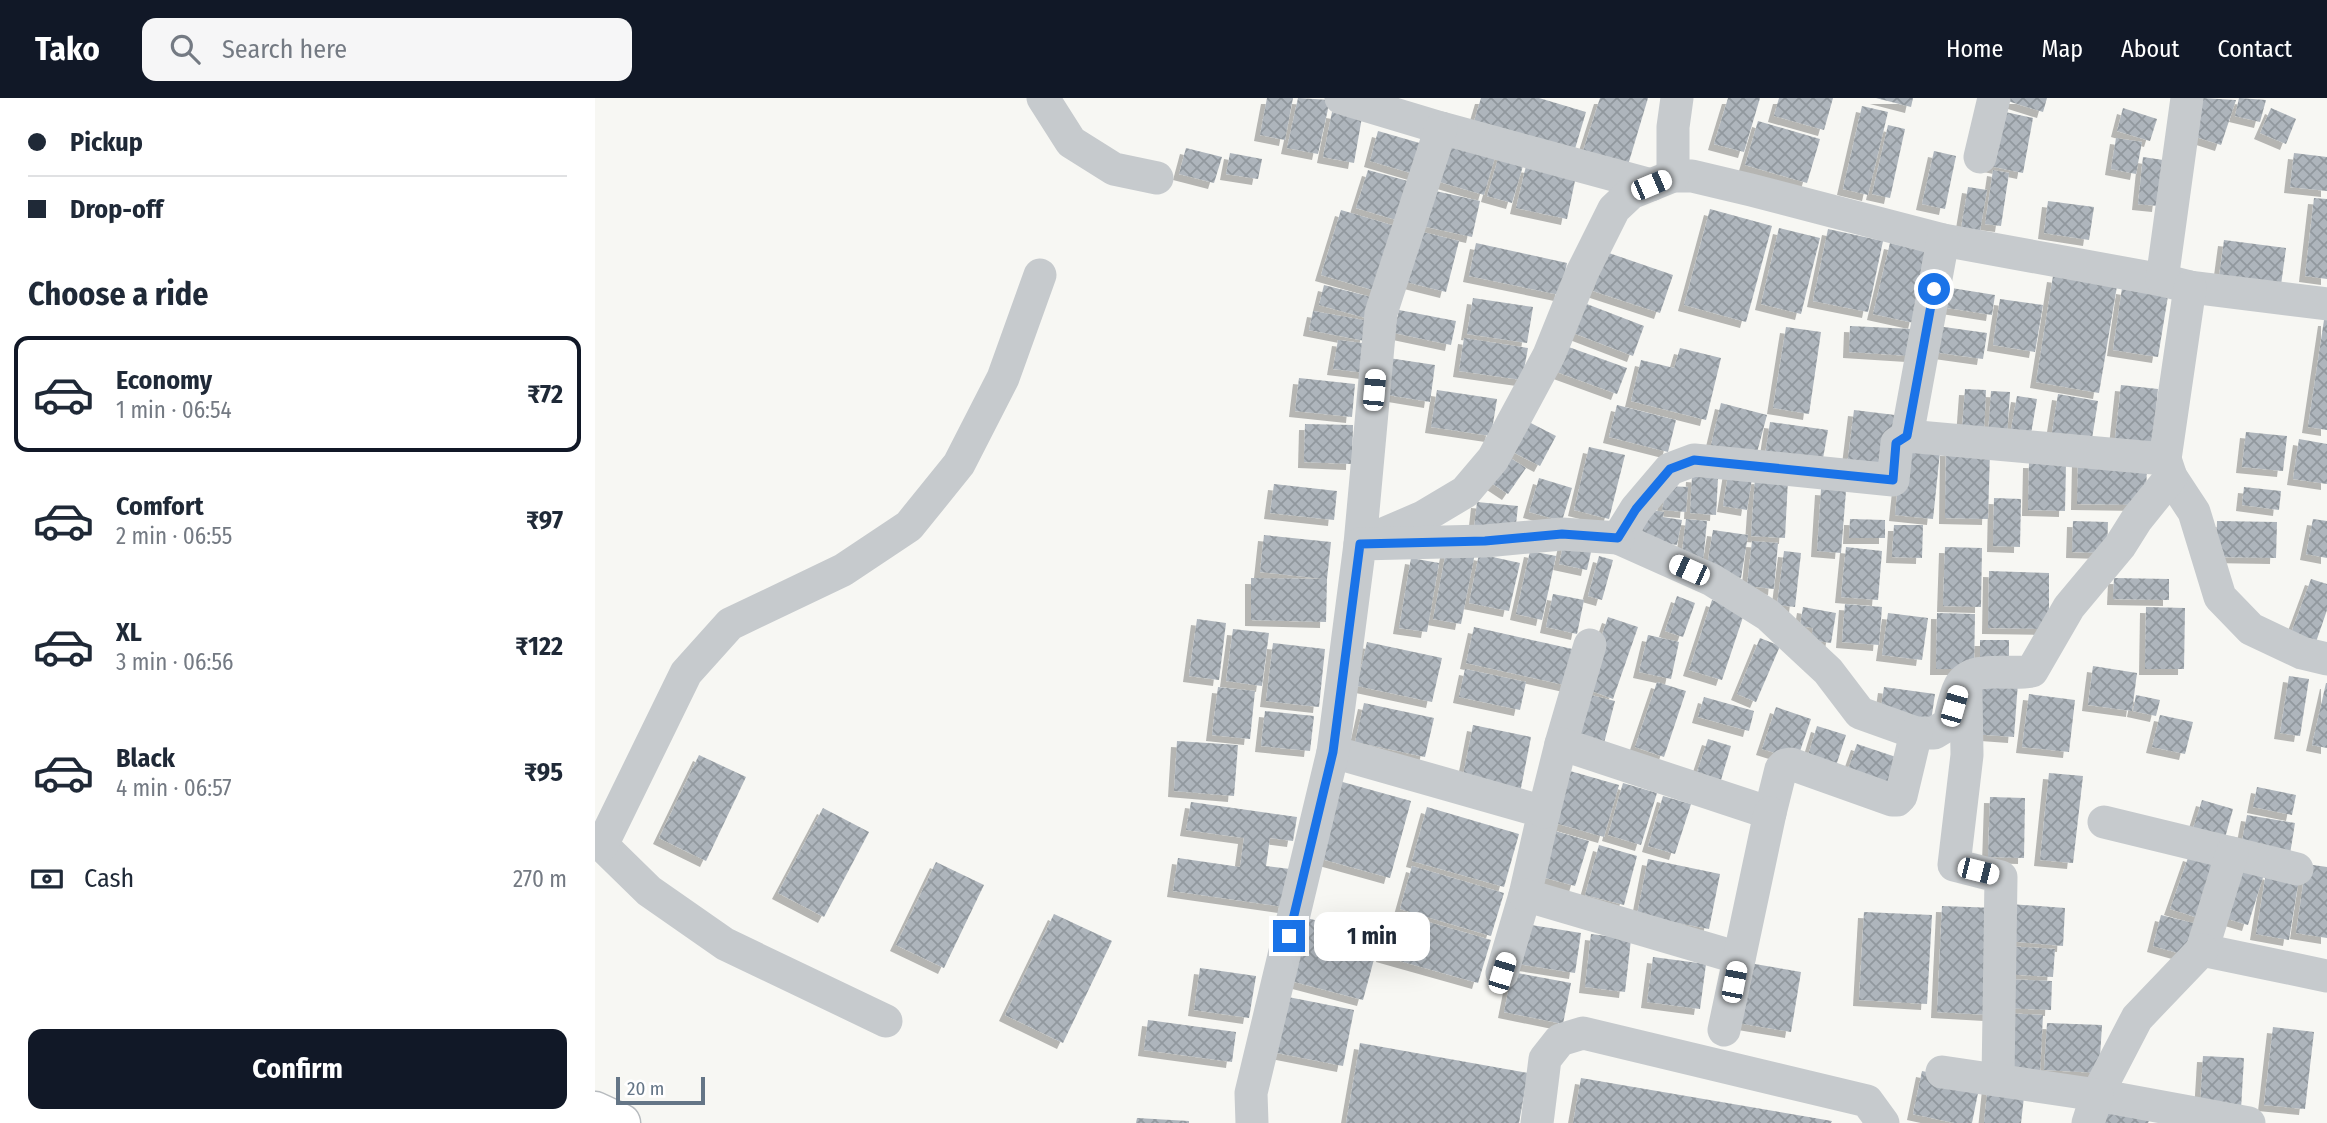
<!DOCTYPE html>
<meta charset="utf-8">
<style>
:root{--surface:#fff;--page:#f6f6f7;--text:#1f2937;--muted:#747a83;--line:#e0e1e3;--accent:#111827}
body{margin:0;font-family:"Fira Sans Condensed",sans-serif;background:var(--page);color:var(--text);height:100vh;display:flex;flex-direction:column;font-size:26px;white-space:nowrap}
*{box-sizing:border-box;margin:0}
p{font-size:23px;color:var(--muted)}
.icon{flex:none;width:38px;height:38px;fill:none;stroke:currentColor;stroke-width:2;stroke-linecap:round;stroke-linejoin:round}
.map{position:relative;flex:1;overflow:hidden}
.details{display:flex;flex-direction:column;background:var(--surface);width:595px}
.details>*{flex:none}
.hud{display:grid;align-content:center;height:154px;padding:0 28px;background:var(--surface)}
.scale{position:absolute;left:21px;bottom:18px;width:89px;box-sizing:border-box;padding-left:7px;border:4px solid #647586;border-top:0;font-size:19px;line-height:24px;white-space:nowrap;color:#647586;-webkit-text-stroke:5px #fff;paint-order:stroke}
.end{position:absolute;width:32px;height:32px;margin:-16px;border:9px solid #1a73e8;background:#fff;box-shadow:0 0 0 4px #fff}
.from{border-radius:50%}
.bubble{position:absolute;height:49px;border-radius:14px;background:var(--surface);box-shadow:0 7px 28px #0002;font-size:23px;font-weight:700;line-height:49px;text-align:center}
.car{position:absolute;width:21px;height:42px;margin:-21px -10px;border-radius:9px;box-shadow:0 0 5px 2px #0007;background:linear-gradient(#fff 24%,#345 0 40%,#fff 0 76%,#345 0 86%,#fff 0)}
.hud b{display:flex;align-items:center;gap:24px;height:66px;font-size:26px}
.hud b+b{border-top:2px solid var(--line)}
.hud i{width:18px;height:18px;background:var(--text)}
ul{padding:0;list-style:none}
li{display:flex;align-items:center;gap:21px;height:116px;margin:0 14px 10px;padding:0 14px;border:4px solid transparent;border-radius:14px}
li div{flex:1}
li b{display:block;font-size:26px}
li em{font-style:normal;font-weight:700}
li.active{border-color:var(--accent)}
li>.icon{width:63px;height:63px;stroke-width:1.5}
h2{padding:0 28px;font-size:32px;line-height:84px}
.pay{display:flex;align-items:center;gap:18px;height:77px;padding:0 28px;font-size:26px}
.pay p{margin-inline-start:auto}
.button{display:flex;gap:14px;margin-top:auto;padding:14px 28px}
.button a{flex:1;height:80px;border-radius:14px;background:var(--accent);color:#fff;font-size:28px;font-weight:700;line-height:80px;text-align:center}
header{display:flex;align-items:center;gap:42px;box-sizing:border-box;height:98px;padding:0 35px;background:var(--accent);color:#fff}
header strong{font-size:33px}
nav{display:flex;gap:38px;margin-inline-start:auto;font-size:24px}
.search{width:490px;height:63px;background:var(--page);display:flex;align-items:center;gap:18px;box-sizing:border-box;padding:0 24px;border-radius:14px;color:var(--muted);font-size:26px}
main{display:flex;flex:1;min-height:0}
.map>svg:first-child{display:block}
.building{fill:url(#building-cross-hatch);filter:url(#shadow)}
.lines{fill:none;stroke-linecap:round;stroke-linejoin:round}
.major-casing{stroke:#b7bbbf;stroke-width:41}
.minor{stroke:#c6cacd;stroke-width:33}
.major{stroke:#fff;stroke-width:38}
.route{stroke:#1a73e8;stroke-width:9}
</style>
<header>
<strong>Tako</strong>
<div class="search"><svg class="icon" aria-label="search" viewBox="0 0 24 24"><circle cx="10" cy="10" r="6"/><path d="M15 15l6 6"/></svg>Search here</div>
<nav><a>Home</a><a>Map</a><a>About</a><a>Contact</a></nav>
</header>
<main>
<section class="details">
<div class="hud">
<b><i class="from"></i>Pickup</b>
<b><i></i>Drop-off</b>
</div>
<h2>Choose a ride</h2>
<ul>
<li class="active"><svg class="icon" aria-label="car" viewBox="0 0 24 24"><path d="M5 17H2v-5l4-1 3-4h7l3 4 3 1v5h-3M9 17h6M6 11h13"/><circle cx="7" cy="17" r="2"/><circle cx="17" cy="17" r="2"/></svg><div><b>Economy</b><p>1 min · 06:54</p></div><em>₹72</em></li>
<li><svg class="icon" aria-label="car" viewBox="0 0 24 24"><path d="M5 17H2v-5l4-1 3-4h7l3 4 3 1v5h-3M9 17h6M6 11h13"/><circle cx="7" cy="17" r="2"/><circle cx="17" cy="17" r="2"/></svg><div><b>Comfort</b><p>2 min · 06:55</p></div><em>₹97</em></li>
<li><svg class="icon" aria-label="car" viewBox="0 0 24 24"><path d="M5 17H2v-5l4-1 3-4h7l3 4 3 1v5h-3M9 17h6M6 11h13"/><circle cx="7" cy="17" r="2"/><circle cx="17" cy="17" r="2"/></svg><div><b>XL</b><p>3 min · 06:56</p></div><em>₹122</em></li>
<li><svg class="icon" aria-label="car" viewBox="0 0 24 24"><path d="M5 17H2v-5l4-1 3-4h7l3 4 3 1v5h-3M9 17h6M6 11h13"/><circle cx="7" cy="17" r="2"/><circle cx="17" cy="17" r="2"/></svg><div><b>Black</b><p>4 min · 06:57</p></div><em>₹95</em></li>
</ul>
<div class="pay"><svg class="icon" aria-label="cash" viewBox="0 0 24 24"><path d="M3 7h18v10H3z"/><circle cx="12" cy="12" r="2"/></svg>Cash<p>270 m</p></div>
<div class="button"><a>Confirm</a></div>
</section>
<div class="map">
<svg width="1732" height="1025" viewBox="0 0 1732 1025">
<defs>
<pattern id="building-cross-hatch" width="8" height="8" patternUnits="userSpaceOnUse" patternTransform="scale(1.75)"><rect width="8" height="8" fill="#aeb5bc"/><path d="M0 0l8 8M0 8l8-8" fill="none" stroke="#91989e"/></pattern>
<filter id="shadow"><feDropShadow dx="-6" dy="6" stdDeviation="0" flood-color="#0004"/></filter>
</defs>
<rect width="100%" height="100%" fill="#f7f7f3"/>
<g class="building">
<polygon points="672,0 698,0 690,42 665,37"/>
<polygon points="703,0 735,2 723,56 692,50"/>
<polygon points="886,0 944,0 991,14 977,61 877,30"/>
<polygon points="1005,0 1053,0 1033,67 988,53"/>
<polygon points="1133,0 1165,0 1149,54 1119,46"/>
<polygon points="1184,0 1238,0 1229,32 1179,18"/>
<polygon points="1281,0 1318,0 1316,9"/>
<polygon points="1403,0 1452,0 1448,14"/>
<polygon points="1607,0 1641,2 1626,47 1595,37"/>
<polygon points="1644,0 1671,2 1665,24 1640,18"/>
<polygon points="1267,8 1293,14 1273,97 1248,91"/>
<polygon points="1528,10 1562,21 1555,43 1522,33"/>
<polygon points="1676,10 1701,21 1691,46 1665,35"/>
<polygon points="1401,12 1438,20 1428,75 1390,67"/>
<polygon points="737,14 767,19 759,65 728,59"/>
<polygon points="1163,23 1225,41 1212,85 1150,67"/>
<polygon points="1293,27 1310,31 1295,100 1277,96"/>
<polygon points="783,33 828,46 819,76 775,63"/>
<polygon points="851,37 902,52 889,97 838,82"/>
<polygon points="1521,40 1547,44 1541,76 1516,71"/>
<polygon points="591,50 627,59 619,85 584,76"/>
<polygon points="1339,53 1361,58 1350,111 1327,106"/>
<polygon points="905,54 930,61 917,105 892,98"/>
<polygon points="635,55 667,61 663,81 631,76"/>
<polygon points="1699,55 1732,59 1732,93 1695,89"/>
<polygon points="1548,59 1568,62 1563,108 1543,106"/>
<polygon points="931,68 981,78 972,121 921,110"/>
<polygon points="773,72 820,85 808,124 761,110"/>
<polygon points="1398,72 1414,75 1406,128 1390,126"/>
<polygon points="1373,89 1392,92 1384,139 1365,136"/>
<polygon points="836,92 885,103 877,139 827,128"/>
<polygon points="1719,100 1732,101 1732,181 1710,178"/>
<polygon points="1453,103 1499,109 1494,142 1449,135"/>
<polygon points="1115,111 1177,128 1151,224 1089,207"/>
<polygon points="746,112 800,128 781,193 726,177"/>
<polygon points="1184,130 1225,140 1206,216 1166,206"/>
<polygon points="1233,131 1288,143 1273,214 1218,203"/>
<polygon points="824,133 864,143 851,194 811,184"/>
<polygon points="1629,142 1691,150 1686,187 1624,179"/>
<polygon points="881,145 972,165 965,197 874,178"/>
<polygon points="1295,145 1336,155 1319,225 1278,216"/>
<polygon points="1011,154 1078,177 1065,215 998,193"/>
<polygon points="1458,178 1522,188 1504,295 1441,284"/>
<polygon points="729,187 784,201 778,222 724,207"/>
<polygon points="1344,188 1400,197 1397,217 1340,208"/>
<polygon points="1527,190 1573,198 1563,259 1518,252"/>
<polygon points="878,200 938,209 932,245 872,236"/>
<polygon points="1405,201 1448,207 1440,254 1398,247"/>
<polygon points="984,203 1049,228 1038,258 973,233"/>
<polygon points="804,212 861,223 856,247 799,235"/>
<polygon points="718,213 774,223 770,243 714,232"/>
<polygon points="1729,222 1732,222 1732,332 1713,329"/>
<polygon points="1255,228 1318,231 1317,258 1254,254"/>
<polygon points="1342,228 1392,235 1388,261 1338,254"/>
<polygon points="1191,229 1226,234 1214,316 1178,310"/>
<polygon points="869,240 933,250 927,282 864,273"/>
<polygon points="743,242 775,246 771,275 738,271"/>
<polygon points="968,247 1032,270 1022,296 959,273"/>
<polygon points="1085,250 1126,260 1111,322 1036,303 1046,262 1079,270"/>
<polygon points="787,259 840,267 835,304 781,295"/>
<polygon points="704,280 760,286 757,319 700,313"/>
<polygon points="1526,287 1563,291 1557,354 1519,350"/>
<polygon points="1370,291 1391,292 1389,333 1367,332"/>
<polygon points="842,292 902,301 896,338 836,329"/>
<polygon points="1396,293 1415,294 1412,339 1393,338"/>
<polygon points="1463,296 1503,303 1496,347 1456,341"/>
<polygon points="1422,298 1442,301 1434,347 1414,343"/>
<polygon points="1126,305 1172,317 1160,362 1115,351"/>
<polygon points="1022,307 1081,322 1073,354 1014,339"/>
<polygon points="1259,312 1300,317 1293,373 1252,368"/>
<polygon points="930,322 961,338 945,368 914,352"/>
<polygon points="1175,324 1233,332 1227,366 1170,357"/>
<polygon points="710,326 758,327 757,366 709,364"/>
<polygon points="1651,334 1692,338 1688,373 1647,369"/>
<polygon points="1704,341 1732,346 1732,386 1698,381"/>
<polygon points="994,349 1030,357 1014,421 979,412"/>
<polygon points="1307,350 1345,354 1338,421 1300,417"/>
<polygon points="1351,352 1395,353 1393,421 1350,420"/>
<polygon points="909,356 931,370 913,396 892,382"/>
<polygon points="1483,360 1552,361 1551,407 1482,406"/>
<polygon points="1434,364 1471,365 1470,413 1433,412"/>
<polygon points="1134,371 1158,374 1152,412 1128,408"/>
<polygon points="1097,378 1123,380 1121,417 1095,415"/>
<polygon points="944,380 977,390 967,423 934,414"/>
<polygon points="1160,380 1193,381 1190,440 1156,438"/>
<polygon points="679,386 742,393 739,422 675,415"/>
<polygon points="1072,388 1093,389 1091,414 1067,412"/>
<polygon points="1649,389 1686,393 1684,412 1647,407"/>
<polygon points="1226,391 1251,393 1246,455 1222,453"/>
<polygon points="1399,400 1426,401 1425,449 1398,448"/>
<polygon points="882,404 923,408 920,435 879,431"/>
<polygon points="1051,411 1069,414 1068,419 1087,422 1082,447 1063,444 1045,448"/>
<polygon points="1091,421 1112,423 1108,465 1086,463"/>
<polygon points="1255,421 1290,422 1290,440 1254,440"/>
<polygon points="1718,421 1732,423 1732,460 1711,456"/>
<polygon points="1478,423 1513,424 1512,455 1477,454"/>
<polygon points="1622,423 1682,424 1681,460 1621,459"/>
<polygon points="1299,427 1328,427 1327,460 1297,459"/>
<polygon points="1118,432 1153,437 1146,480 1111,474"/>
<polygon points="669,437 736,444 732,481 731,524 656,522 656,480 728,481 665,474"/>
<polygon points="970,439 998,445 992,472 964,466"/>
<polygon points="1157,443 1183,445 1179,491 1152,488"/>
<polygon points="852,449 880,455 866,526 838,521"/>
<polygon points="1251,449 1287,453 1283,502 1246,499"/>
<polygon points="1350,449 1387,450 1386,509 1348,508"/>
<polygon points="935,453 961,458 947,522 921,516"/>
<polygon points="1189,453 1206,455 1200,509 1182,507"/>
<polygon points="884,456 925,465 914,513 874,505"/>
<polygon points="1004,458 1018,462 1007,502 993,498"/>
<polygon points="816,460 844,465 832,534 804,530"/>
<polygon points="1394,473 1454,475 1454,531 1393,530"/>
<polygon points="1519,480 1574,481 1574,502 1518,501"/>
<polygon points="1716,481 1732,486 1732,512 1721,544 1696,535"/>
<polygon points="958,496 989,502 982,536 951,529"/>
<polygon points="1082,498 1100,505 1088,539 1070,533"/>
<polygon points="1117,502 1150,513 1127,582 1094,572"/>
<polygon points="1250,506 1287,509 1284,547 1247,544"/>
<polygon points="1208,509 1241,515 1236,545 1216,542 1218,530 1205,528"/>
<polygon points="1551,509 1590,510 1589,571 1550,571"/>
<polygon points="1293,515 1333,520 1327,562 1287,557"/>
<polygon points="1342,515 1380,516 1379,571 1341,571"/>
<polygon points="1013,519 1043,529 1018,601 989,590"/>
<polygon points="602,521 631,525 624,582 594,578"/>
<polygon points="879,529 982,552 974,588 871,565"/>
<polygon points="638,531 674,535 667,588 631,583"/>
<polygon points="1053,537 1084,544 1076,581 1044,574"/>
<polygon points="1165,540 1185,548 1161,604 1142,596"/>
<polygon points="1385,542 1414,542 1414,570 1385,569"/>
<polygon points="772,544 847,560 837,604 762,588"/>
<polygon points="678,545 730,551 724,609 671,603"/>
<polygon points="1498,568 1542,575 1537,613 1493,607"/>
<polygon points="870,571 931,584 925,612 864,599"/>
<polygon points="1694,578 1714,581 1705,638 1685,635"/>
<polygon points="1382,582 1423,584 1419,639 1378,636"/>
<polygon points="1062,584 1091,593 1069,659 1040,649"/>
<polygon points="1731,585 1732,585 1732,650 1717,647"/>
<polygon points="623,589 660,593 655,641 617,637"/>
<polygon points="1289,589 1340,596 1336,623 1285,616"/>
<polygon points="988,595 1020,603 1008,649 976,641"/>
<polygon points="1434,596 1480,602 1474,654 1427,649"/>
<polygon points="1541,597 1565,602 1561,618 1538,613"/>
<polygon points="1109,599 1159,613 1154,633 1103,619"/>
<polygon points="769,605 839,620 830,659 760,644"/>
<polygon points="1181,609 1216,621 1202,662 1167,651"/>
<polygon points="670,613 719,618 715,653 666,648"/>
<polygon points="1565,617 1598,624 1590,656 1557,649"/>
<polygon points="878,627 936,639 924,700 866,688"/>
<polygon points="1222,628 1251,637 1239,674 1211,664"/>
<polygon points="1113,641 1136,648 1126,682 1102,674"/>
<polygon points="582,643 643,647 639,698 579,693"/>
<polygon points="1262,646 1307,661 1298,689 1252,674"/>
<polygon points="104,657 151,679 111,763 64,740"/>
<polygon points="975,673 1024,687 1009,739 960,725"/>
<polygon points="1454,675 1488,678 1478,765 1445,762"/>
<polygon points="744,683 816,703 795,780 723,760"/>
<polygon points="1028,685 1062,695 1046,747 1013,737"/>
<polygon points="1662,689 1701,697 1697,717 1658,709"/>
<polygon points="1068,698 1096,706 1080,756 1053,748"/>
<polygon points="1395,699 1430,700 1429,760 1393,759"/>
<polygon points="1607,702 1638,711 1628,747 1596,737"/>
<polygon points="596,704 702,719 698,743 675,740 671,768 695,771 689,809 578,793 583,760 645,769 649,740 591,732"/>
<polygon points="832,709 924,736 909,789 817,763"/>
<polygon points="228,710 274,734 229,819 183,795"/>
<polygon points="1652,717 1700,725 1695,756 1646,748"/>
<polygon points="957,732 994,743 980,788 943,778"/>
<polygon points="1004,747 1042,758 1029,807 990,797"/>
<polygon points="1594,757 1628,768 1610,822 1575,811"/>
<polygon points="1053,761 1125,776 1114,831 1042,817"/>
<polygon points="341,764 389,787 349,870 301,847"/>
<polygon points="1639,764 1670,773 1653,827 1622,818"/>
<polygon points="1711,766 1732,769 1732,840 1701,835"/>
<polygon points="817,768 909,795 896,838 805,811"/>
<polygon points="1671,775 1704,781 1694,842 1661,836"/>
<polygon points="1415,806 1470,810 1468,848 1412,843"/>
<polygon points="1347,808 1401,810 1395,917 1342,914"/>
<polygon points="799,814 896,842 883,885 787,858"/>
<polygon points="1269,814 1337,817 1332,906 1264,902"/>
<polygon points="459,816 517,843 468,945 410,917"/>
<polygon points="1566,817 1606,827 1597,859 1558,848"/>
<polygon points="708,819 785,839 768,902 692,882"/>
<polygon points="930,826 986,835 980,875 923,866"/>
<polygon points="996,836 1036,841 1030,894 990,889"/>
<polygon points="1411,848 1460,851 1458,879 1409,876"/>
<polygon points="1058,859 1111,866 1105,911 1052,904"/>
<polygon points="1154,865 1206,874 1196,934 1143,925"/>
<polygon points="605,870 661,878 654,920 599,912"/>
<polygon points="917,874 976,885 968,926 909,914"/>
<polygon points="1408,881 1457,883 1456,912 1406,910"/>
<polygon points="688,898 759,912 748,968 677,954"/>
<polygon points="1409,915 1448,917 1445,975 1405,973"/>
<polygon points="553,922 641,934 637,964 549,952"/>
<polygon points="1452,925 1507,927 1504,975 1449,972"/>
<polygon points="1678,929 1719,934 1710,1011 1669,1007"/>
<polygon points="765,945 933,975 924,1025 751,1025"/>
<polygon points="1608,958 1649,960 1646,1011 1605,1008"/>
<polygon points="1327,973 1385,985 1377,1025 1359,1025 1318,1016"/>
<polygon points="986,980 1237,1023 1236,1025 978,1025"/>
<polygon points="1393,986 1430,990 1426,1025 1389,1025"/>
<polygon points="1516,1007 1555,1021 1553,1025 1510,1025"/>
<polygon points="542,1020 594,1023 594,1025 541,1025"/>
</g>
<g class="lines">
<defs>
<polyline id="major" points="0,1013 26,1025"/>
</defs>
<use href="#major" class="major-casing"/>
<g class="minor">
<polyline points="448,0 476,44 519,71 562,80"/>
<polyline points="746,0 846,30 1056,87"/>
<polyline points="846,30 786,215 765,446 828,419 870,394 898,361 954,257 987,175 1019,111 1036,95 1078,78 1097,78 1156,92 1348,142 1567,182 1595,189 1732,206"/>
<polyline points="1385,59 1399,0"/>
<polyline points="1078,78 1078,29 1082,0"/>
<polyline points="1567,182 1592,0"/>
<polyline points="1312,338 1348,142"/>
<polyline points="1570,361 1576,379 1599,414 1625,499 1656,531 1707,555 1732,561"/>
<path d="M 1576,379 L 1542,421 L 1525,448 L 1474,509 L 1437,573 C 1414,578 1378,566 1365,588 C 1359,599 1357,614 1354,626 L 1339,635 L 1321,635 L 1265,615 L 1233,573 L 1173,517 L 1117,482 L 1023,440 L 1041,411 L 1075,371 L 1099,362 L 1298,382 L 1302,345 L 1312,338 L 1570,361 L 1595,189"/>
<polyline points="1371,595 1372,657 1359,767 1406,779 1403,982"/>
<polyline points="966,646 995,547"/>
<polyline points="738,654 949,714 930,797 907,875"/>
<polyline points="949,714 966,646 1175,715 1186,671 1190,667 1196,666 1297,702 1302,702 1306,698 1321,635"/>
<polyline points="1509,724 1702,771"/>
<polyline points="0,746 7,747 54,793 130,846 291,923"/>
<polyline points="7,747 91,575 135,526 248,472 314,428 364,366 408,280 445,177"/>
<polyline points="1637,755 1607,852 1732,878"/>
<polyline points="930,797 1144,860"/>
<polyline points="1607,852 1542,920 1502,997 1654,1025"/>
<polyline points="1129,932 1175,715"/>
<polyline points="1347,974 1502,997 1493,1025"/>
<polyline points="657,1025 656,995 738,654 765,446 890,443 967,436 1023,440"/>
<polyline points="942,1025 950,961 965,942 988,935 1272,1003 1288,1025"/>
</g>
<use href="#major" class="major"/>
</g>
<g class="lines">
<polyline class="route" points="694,838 738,654 765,446 890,443 967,436 1023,440 1041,411 1075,371 1099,362 1298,382 1301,345 1312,338 1339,191"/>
</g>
</svg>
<div class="scale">20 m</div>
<i class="end from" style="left:1339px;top:191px"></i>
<i class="end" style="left:694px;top:838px"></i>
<div class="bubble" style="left:719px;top:814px;width:116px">1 min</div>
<i class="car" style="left:1056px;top:87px;rotate:67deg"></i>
<i class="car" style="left:779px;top:292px;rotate:5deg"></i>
<i class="car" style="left:1094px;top:472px;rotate:294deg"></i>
<i class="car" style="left:1359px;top:608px;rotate:16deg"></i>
<i class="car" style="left:1383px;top:773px;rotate:104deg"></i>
<i class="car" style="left:907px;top:875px;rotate:17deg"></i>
<i class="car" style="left:1139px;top:884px;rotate:11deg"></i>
</div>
</main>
